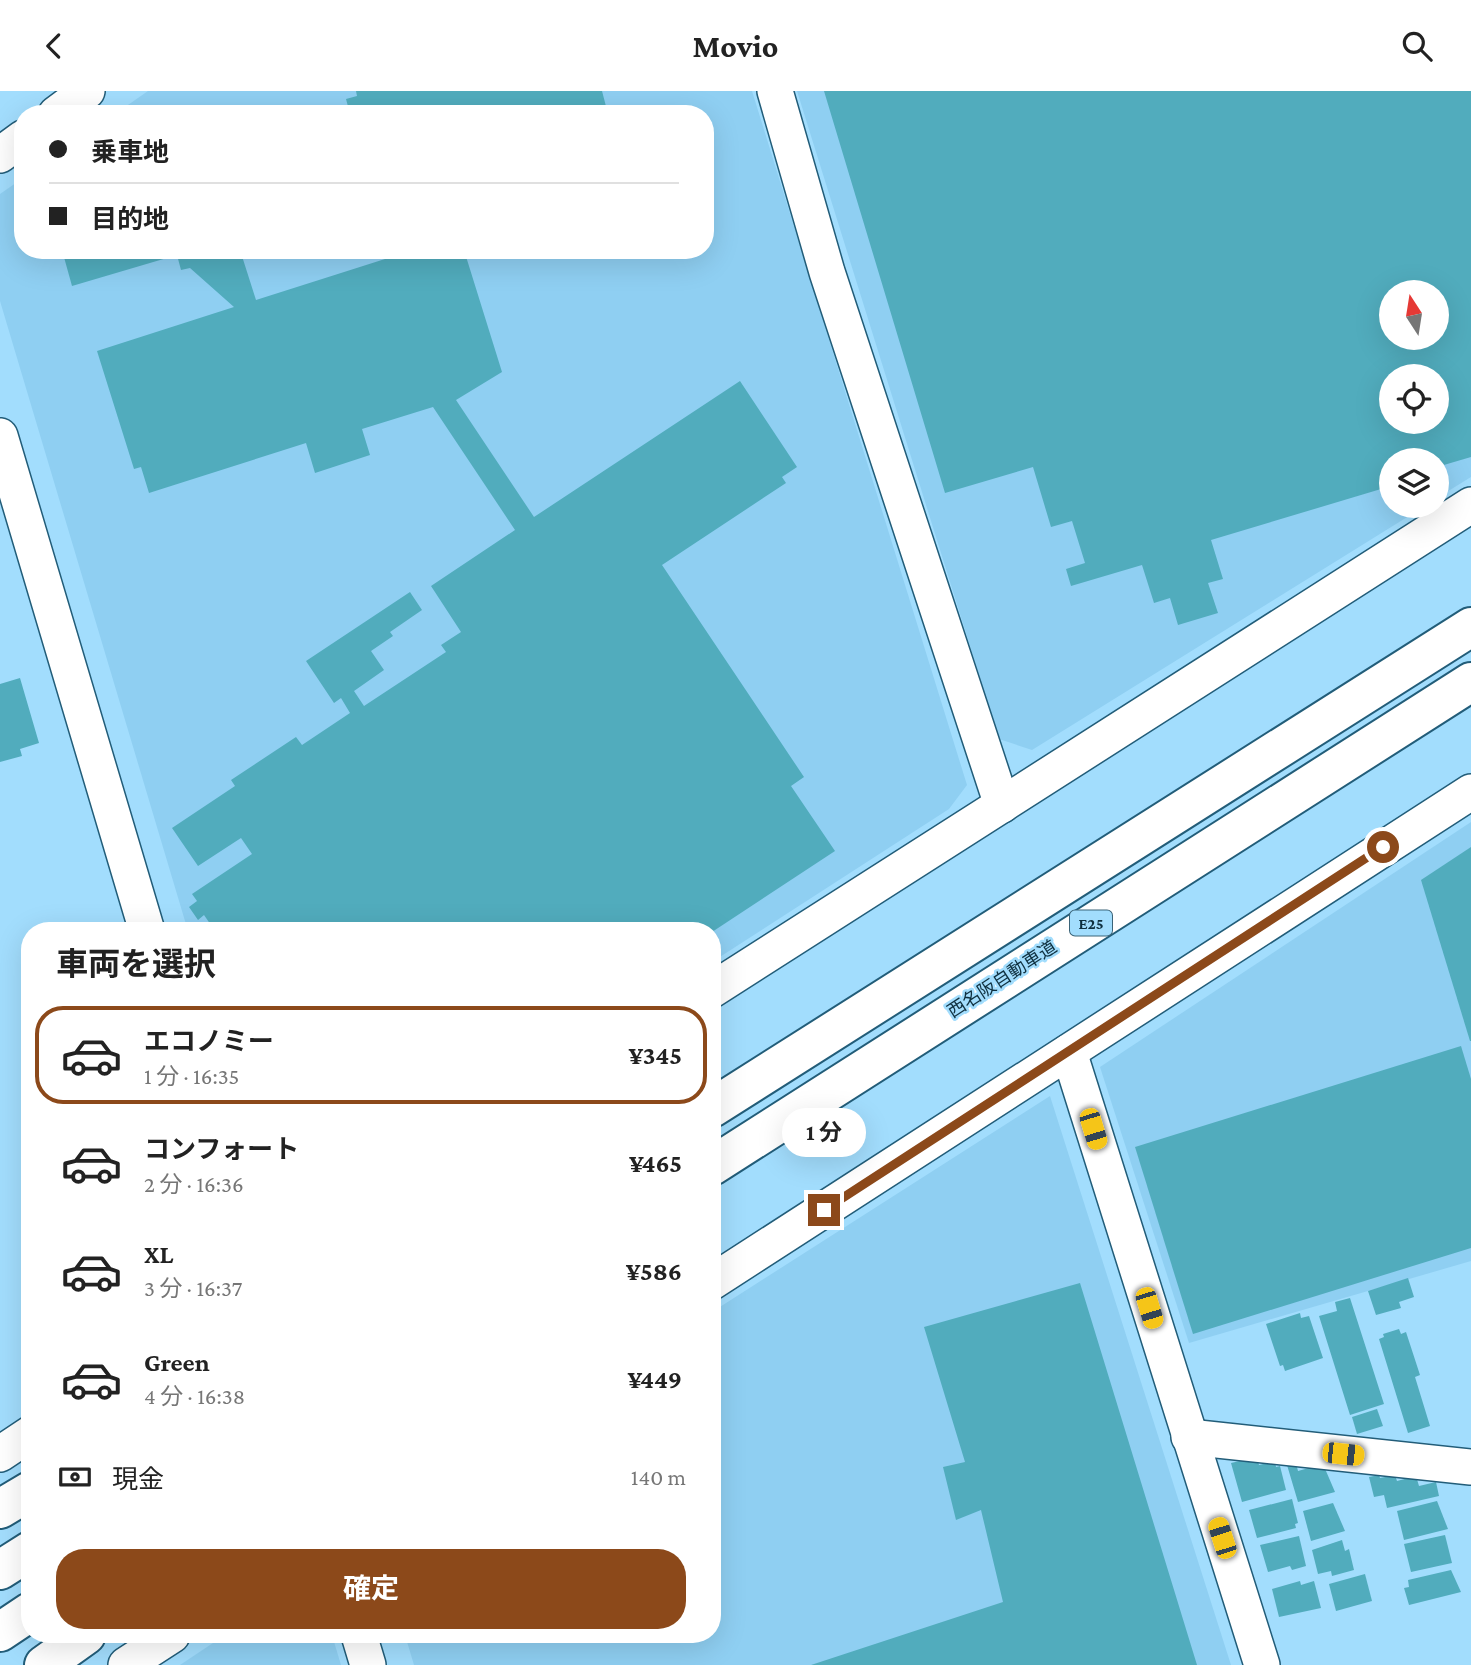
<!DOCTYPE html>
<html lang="ja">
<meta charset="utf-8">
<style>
:root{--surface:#fff;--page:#f2f2f2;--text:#222;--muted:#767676;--line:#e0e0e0;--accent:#8c491a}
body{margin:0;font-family:"Crimson Pro","Noto Sans JP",serif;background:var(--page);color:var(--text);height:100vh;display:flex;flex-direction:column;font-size:26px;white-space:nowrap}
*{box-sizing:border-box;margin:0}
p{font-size:23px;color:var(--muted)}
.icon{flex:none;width:38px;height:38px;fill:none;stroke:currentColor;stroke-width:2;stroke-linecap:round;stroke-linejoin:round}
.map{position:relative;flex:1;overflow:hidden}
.side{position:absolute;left:21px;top:831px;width:700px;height:721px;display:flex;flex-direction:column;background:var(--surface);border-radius:28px;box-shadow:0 7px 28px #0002}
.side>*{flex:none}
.banner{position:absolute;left:14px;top:14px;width:700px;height:154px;border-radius:28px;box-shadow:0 7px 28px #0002;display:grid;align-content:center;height:154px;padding:0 35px;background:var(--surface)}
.needle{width:46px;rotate:348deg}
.controls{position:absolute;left:1379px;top:189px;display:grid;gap:14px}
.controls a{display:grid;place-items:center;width:70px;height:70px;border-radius:50%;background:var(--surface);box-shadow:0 7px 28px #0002;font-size:35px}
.end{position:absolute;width:32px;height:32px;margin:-16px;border:9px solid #8c491a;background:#fff;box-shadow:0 0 0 4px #fff}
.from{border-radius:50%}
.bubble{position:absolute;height:49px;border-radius:24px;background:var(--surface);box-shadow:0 7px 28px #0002;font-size:23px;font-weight:700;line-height:49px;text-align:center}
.car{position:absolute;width:21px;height:42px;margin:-21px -10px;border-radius:9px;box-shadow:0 0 5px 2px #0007;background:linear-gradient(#f5c518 24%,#345 0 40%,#f5c518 0 76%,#345 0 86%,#f5c518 0)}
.banner b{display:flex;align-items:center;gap:24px;height:66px;font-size:26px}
.banner b+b{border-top:2px solid var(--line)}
.banner i{width:18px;height:18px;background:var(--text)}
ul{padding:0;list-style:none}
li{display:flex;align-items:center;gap:21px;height:98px;margin:0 14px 10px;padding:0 21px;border:4px solid transparent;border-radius:28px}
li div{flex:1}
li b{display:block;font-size:26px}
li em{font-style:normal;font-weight:700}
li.on{border-color:var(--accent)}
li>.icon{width:63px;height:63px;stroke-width:1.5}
h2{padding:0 35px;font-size:32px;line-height:84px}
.pay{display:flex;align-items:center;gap:18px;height:77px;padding:0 35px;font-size:26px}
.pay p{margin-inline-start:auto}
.action{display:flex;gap:14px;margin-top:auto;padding:14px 35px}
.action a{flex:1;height:80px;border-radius:28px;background:var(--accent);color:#fff;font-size:28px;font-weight:700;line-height:80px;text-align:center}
header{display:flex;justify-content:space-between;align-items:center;height:91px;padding:0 35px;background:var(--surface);font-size:32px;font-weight:700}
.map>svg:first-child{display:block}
.built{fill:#8fcff2;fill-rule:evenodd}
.building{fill:#51acbd;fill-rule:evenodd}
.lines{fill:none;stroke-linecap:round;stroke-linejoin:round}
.minor-casing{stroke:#225d79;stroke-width:38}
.highway-casing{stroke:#225d79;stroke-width:42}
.minor{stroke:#fff;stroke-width:35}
.highway{stroke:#fff;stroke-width:38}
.route{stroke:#8c491a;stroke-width:9}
.labels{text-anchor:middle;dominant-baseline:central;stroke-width:5;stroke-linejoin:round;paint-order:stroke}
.shield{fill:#a2ddfd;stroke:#3b6478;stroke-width:2}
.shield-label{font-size:16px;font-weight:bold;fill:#0f303f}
.street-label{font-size:18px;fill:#0f303f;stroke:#a2ddfd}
</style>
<header><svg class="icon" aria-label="back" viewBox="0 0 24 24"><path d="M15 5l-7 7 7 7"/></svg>Movio<svg class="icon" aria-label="search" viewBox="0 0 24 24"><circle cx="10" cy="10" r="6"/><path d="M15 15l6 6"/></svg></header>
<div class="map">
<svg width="1471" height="1574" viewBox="0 0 1471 1574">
<rect width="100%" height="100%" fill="#a2ddfd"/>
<g class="built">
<polygon points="148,0 752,0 967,694 949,718 712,871 712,840 188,840 0,210 0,103 23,87 23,159 705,159 705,23 115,23"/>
<path d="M 797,0 L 1471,0 L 1471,386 L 1437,407 L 1437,369 L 1391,369 L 1391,415 L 1425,415 L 1032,659 L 999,648 ZM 1391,201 L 1437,201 L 1437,247 L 1391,247 ZM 1391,285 L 1437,285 L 1437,331 L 1391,331 Z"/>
<polygon points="1471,731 1471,1170 1189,1252 1100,976"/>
<polygon points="1050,1005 1231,1574 414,1574 405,1544 712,1544 712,1221"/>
<polygon points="225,1544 332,1544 341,1574 180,1574"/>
</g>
<g class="building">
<polygon points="356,0 602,0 608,23 350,23 346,8 357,5"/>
<path d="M 824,0 L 1471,0 L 1471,366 L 1437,376 L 1437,369 L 1391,369 L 1391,395 L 1211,449 L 1223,488 L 1208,492 L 1218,522 L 1178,534 L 1170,507 L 1154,512 L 1142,474 L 1071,495 L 1066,478 L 1085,472 L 1072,430 L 1051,436 L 1033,376 L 945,402 ZM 1391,201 L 1437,201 L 1437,247 L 1391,247 ZM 1391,285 L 1437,285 L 1437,331 L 1391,331 Z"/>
<polygon points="62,159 248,159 241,162 256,209 385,168 382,159 464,159 502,281 456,309 534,426 740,290 797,376 782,386 786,392 662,474 804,686 791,695 835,760 712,841 215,840 204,824 198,829 189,816 197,810 192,803 252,763 241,747 198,775 172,737 235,695 231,689 296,646 302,654 350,622 341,607 334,612 306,570 410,501 422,519 390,541 393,545 371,560 384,579 354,600 364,615 446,561 441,554 461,541 431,495 515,439 433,316 362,338 370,364 315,382 306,352 149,402 141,376 134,378 97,260 234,216 190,177 181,179 177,164 72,195"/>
<polygon points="20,587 39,652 20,658 22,665 0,671 0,593"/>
<polygon points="1471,756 1471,950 1470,950 1421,789"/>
<polygon points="1461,955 1471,988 1471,1157 1193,1243 1135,1056"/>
<polygon points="1408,1187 1414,1206 1399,1211 1401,1217 1376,1224 1368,1200"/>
<polygon points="1080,1192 1197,1574 811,1574 1003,1511 981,1419 956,1429 943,1376 965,1371 924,1236"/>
<polygon points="1350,1207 1384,1313 1350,1324 1319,1225 1337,1220 1335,1211"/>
<polygon points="1300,1222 1301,1227 1309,1225 1323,1267 1285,1280 1283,1274 1280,1275 1266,1233"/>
<polygon points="1399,1238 1401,1243 1406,1241 1420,1284 1415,1286 1430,1335 1408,1342 1379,1248 1384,1246 1383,1243"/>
<polygon points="1377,1318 1383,1335 1357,1343 1352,1326"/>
<polygon points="1257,1366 1259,1374 1275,1370 1276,1376 1280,1375 1286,1399 1242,1411 1231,1372"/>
<polygon points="1296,1372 1298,1380 1323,1373 1335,1401 1298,1411 1287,1374"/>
<polygon points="1379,1384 1380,1387 1395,1384 1397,1390 1416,1385 1419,1395 1436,1391 1439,1405 1387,1417 1384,1404 1374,1406 1369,1386"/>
<polygon points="1292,1408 1298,1432 1295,1433 1296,1437 1257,1447 1249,1419"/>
<polygon points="1437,1410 1448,1438 1404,1449 1397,1420"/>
<polygon points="1333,1412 1345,1440 1311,1450 1303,1420"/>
<polygon points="1445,1444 1452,1472 1411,1481 1404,1453"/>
<polygon points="1299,1445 1306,1475 1292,1479 1290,1475 1268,1481 1260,1454"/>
<polygon points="1342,1449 1345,1460 1349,1458 1354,1479 1332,1485 1331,1480 1318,1483 1312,1459"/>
<polygon points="1451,1479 1461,1501 1409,1514 1404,1497 1409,1496 1408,1489"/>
<polygon points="1365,1483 1372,1510 1336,1520 1329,1493"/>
<polygon points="1300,1490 1301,1494 1314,1490 1321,1517 1279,1526 1272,1498"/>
</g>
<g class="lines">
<defs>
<g id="minor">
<polyline points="775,0 827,181 1002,714"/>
<polyline points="56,23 87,0"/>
<polyline points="0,64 23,47"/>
<polyline points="0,345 147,840"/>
<polyline points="712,899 1471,414"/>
<polyline points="1069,961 1262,1574"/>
<polyline points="712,1191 1471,701"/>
<polyline points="1189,1346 1471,1376"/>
<polyline points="0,1363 30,1343"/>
<polyline points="359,1544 368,1574"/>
<polyline points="126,1574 172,1544"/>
</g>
<g id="highway">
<polyline points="712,1017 1471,536"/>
<polyline points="712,1075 1471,591"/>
<polyline points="0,1418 30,1400"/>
<polyline points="0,1479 30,1460"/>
<polyline points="0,1541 30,1521"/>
<polyline points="44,1574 86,1544"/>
</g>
</defs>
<use href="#minor" class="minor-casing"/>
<use href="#highway" class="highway-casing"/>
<use href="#minor" class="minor"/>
<use href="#highway" class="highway"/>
</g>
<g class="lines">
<polyline class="route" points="824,1119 1383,756"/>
</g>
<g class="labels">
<rect class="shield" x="1070" y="819.5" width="42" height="25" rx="5"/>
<g class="shield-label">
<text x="1091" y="832">E25</text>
</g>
<g class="street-label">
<text transform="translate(1002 888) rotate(-33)">西名阪自動車道</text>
</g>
</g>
</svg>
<div class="controls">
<a><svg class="needle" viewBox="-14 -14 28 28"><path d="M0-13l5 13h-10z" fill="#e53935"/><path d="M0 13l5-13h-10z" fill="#767676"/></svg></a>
<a><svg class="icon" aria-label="locate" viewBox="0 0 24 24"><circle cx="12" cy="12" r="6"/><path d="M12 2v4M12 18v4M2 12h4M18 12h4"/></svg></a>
<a><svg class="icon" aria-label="layers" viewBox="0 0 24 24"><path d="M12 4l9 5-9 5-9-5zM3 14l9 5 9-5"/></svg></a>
</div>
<i class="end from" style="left:1383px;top:756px"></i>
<i class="end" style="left:824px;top:1119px"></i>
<div class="bubble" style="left:782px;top:1017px;width:84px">1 分</div>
<i class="car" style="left:1093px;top:1038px;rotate:163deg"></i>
<i class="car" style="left:1149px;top:1217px;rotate:163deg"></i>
<i class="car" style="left:1343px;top:1363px;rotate:96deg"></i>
<i class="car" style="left:1222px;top:1447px;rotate:342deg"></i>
<div class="banner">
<b><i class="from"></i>乗車地</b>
<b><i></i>目的地</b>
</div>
<section class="side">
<h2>車両を選択</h2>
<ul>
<li class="on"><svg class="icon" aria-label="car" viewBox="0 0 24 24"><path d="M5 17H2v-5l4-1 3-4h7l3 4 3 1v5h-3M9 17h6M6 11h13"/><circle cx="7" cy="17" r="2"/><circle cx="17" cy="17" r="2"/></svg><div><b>エコノミー</b><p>1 分 · 16:35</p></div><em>¥345</em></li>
<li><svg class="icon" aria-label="car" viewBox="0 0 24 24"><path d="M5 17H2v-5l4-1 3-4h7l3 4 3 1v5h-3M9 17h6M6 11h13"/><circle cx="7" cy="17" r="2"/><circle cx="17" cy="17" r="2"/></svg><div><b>コンフォート</b><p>2 分 · 16:36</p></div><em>¥465</em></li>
<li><svg class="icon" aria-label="car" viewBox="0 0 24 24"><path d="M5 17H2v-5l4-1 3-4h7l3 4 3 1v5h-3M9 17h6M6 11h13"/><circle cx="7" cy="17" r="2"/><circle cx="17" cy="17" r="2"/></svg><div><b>XL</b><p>3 分 · 16:37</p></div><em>¥586</em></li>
<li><svg class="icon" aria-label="car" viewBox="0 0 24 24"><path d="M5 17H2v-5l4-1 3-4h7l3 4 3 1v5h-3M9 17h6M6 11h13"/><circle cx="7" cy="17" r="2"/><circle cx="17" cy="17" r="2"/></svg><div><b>Green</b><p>4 分 · 16:38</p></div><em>¥449</em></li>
</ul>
<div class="pay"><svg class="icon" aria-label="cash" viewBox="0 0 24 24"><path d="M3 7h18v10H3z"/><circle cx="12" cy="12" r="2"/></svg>現金<p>140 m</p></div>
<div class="action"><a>確定</a></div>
</section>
</div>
